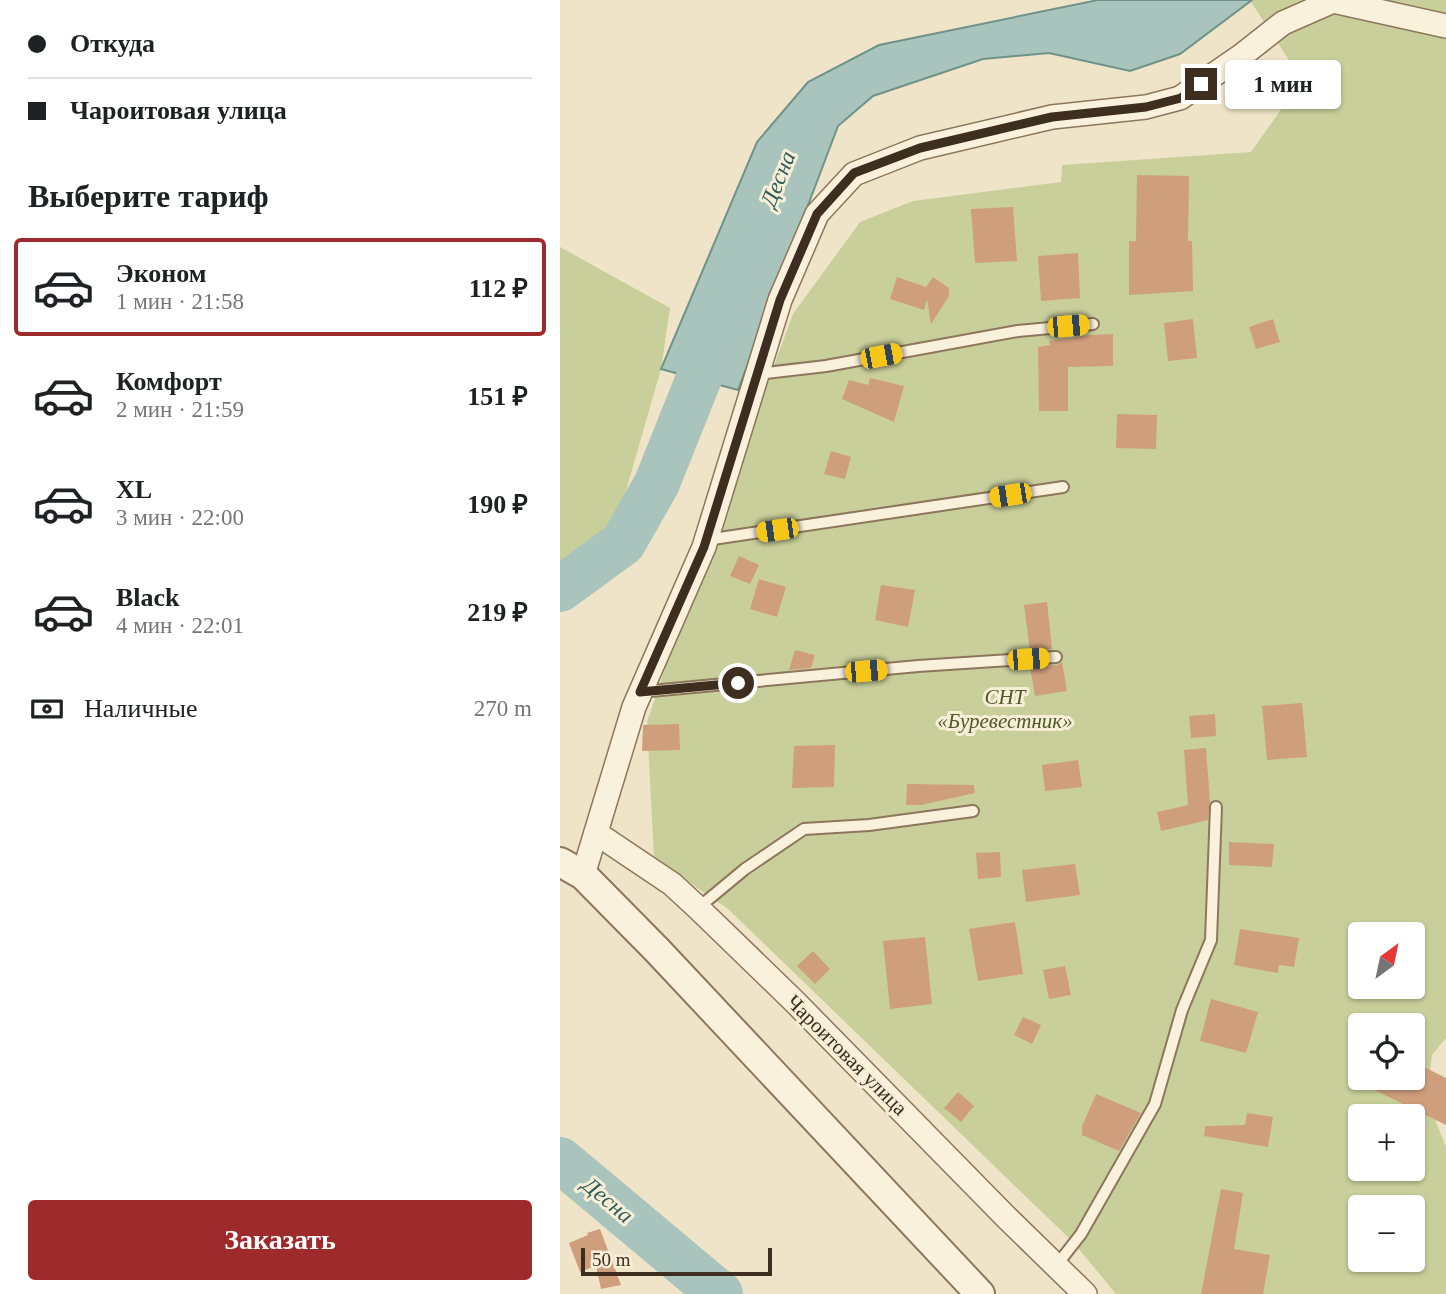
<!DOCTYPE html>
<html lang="ru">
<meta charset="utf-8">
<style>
:root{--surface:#fff;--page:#f6f6f6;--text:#202124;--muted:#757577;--line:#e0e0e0;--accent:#9e2a2b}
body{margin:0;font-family:"Times New Roman",serif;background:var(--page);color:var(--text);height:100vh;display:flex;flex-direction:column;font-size:26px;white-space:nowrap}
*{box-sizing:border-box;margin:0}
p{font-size:23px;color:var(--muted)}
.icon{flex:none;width:38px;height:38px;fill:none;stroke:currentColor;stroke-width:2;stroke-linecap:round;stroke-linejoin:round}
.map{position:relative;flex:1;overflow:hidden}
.sheet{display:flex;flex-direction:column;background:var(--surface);width:560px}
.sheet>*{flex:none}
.guide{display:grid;align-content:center;height:154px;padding:0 28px;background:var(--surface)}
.needle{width:46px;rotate:33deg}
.controls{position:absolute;left:788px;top:922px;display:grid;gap:14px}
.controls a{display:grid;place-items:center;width:77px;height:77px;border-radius:7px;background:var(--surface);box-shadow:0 2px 5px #0004;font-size:35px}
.scale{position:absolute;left:21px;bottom:18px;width:191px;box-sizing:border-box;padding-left:7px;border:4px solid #3d2e20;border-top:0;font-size:19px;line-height:24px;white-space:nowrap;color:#3d2e20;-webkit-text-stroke:5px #f7eed8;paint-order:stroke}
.end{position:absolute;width:32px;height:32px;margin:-16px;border:9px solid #3d2e20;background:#fff;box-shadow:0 0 0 4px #fff}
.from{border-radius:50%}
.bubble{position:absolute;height:49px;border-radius:7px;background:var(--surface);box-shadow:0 2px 5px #0004;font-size:23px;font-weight:800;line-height:49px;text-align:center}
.car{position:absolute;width:21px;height:42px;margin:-21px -10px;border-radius:9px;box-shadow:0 0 5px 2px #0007;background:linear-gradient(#f5c518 24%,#345 0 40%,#f5c518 0 76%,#345 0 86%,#f5c518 0)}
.guide b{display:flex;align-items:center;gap:24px;height:66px;font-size:26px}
.guide b+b{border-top:2px solid var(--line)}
.guide i{width:18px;height:18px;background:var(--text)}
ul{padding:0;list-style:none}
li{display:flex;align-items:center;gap:21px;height:98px;margin:0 14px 10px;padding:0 14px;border:4px solid transparent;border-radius:7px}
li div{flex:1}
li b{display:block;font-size:26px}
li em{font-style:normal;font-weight:800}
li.current{border-color:var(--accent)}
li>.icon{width:63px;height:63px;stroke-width:1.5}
h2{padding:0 28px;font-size:32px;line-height:84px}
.pay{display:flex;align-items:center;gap:18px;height:77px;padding:0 28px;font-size:26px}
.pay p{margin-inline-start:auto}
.cta{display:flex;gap:14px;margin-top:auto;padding:14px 28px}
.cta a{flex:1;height:80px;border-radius:7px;background:var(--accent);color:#fff;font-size:28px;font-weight:800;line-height:80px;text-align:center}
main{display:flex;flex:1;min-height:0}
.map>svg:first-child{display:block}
.green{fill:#c9cf9b;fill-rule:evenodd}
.water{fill:#a9c4bc;stroke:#6f938a;stroke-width:2}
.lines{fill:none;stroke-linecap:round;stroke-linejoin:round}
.river{stroke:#a9c4bc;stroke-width:46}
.building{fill:#cf9f7d}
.service-casing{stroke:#8d765c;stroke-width:14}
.minor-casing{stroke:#8d765c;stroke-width:26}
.tertiary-casing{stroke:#8d765c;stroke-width:32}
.service{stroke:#faf1dc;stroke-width:10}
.minor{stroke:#faf1dc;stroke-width:23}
.tertiary{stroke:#faf1dc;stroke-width:28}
.route{stroke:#3d2e20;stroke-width:9}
.labels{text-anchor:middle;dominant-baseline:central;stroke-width:6;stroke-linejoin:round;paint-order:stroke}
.park-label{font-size:21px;font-style:italic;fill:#4d5a26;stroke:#f7eed8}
.street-label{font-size:21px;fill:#3d2e20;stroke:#f7eed8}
.water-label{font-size:23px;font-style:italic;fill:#2f5d5a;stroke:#f7eed8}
</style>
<main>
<section class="sheet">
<div class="guide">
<b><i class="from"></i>Откуда</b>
<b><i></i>Чароитовая улица</b>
</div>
<h2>Выберите тариф</h2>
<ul>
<li class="current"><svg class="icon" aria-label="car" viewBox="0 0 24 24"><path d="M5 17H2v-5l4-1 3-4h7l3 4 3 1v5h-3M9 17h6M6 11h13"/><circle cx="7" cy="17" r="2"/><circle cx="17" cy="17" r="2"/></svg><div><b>Эконом</b><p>1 мин · 21:58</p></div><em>112 ₽</em></li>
<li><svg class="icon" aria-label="car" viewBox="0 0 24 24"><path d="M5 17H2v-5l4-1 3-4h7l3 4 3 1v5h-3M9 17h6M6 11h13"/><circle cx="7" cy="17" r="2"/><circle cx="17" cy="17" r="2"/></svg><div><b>Комфорт</b><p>2 мин · 21:59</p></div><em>151 ₽</em></li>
<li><svg class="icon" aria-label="car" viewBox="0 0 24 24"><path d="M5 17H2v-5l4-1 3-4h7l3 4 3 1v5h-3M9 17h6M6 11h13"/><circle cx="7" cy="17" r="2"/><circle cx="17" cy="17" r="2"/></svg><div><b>XL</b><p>3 мин · 22:00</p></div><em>190 ₽</em></li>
<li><svg class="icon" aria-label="car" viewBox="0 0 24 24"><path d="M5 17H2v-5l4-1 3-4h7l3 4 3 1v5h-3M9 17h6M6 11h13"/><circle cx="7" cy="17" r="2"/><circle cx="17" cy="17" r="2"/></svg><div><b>Black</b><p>4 мин · 22:01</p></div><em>219 ₽</em></li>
</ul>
<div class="pay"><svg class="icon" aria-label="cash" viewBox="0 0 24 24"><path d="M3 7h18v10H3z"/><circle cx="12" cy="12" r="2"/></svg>Наличные<p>270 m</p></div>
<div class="cta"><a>Заказать</a></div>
</section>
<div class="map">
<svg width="886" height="1294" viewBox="0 0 886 1294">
<rect width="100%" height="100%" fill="#f0e4c8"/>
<g class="green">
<path d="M 692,0 L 886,0 L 886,1038 L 872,1055 L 867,1099 L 886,1147 L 886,1294 L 556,1294 L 513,1242 L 168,909 L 94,858 L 87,722 L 131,592 L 233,314 L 300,222 L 353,201 L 501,182 L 502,165 L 691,152 L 742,80 L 691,2 ZM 800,934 L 852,934 L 852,987 L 800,987 ZM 800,1026 L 852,1026 L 852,1078 L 800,1078 ZM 800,1116 L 852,1116 L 852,1169 L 800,1169 ZM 800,1208 L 852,1208 L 852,1260 L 800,1260 Z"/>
<polygon points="0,247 110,308 101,369 63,501 27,554 0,568"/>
</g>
<polygon class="water" points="538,0 692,0 620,54 570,71 489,53 423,59 313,96 278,126 178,390 101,369 197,142 248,82 319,45"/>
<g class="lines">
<g class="river">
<polyline points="0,589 63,543 97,483 161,323"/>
<polyline points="0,1160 160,1294"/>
</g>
</g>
<g class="building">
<polygon points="577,175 629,176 628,241 632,241 633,291 569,295 569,241 576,241"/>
<polygon points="453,207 457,261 415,263 411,209"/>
<polygon points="518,253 520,298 481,301 478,256"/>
<polygon points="337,277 366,287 373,277 389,288 389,296 371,324 367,299 364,310 330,299"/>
<polygon points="633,319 637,358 608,361 604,323"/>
<polygon points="713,319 720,342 696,349 689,327"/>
<polygon points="553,334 553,366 508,367 508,411 479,411 478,347 490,345 489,341 529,335"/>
<polygon points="310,378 344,386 334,422 282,399 289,380 308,385"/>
<polygon points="557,414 597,415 596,449 556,448"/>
<polygon points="271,451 291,457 285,479 264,474"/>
<polygon points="179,556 199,565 190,584 170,576"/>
<polygon points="199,579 226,587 217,617 190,609"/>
<polygon points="321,585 355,590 348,627 315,620"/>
<polygon points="487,602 492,649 470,651 464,605"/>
<polygon points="235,650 255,655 251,668 229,670"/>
<polygon points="502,662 507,691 475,696 470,667 497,665"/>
<polygon points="742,703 747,757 707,760 702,706"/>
<polygon points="655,714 656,736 631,738 629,716"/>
<polygon points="119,724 120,750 82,751 83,725"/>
<polygon points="275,745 274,787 232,788 234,746"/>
<polygon points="646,748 650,802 648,820 601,831 597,812 628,805 624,750"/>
<polygon points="518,760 522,787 485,791 482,765"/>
<polygon points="347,784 414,785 415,793 361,805 346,805"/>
<polygon points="669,842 714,844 712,867 669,865"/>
<polygon points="440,852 441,877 418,879 416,853"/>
<polygon points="515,864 520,895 466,902 462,870"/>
<polygon points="455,922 463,974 418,981 409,929"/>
<polygon points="680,929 739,938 734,967 719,965 718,973 674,965"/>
<polygon points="365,937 372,1004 330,1009 323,941"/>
<polygon points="253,951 270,969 255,984 237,966"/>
<polygon points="505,966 511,995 489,999 483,970"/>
<polygon points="651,999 698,1012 686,1053 640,1041"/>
<polygon points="463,1017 481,1025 472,1044 454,1035"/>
<polygon points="852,1061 886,1078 886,1125 790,1078 852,1078"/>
<polygon points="398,1092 414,1106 401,1122 384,1108"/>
<polygon points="536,1094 581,1113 559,1151 522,1135 522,1126"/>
<polygon points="687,1113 713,1117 708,1147 644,1136 645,1126 685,1125"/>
<polygon points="661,1189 683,1193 674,1249 710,1255 703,1294 641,1294"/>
<polygon points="40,1229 61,1285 41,1289 36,1266 20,1272 9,1243 28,1235 27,1233"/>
</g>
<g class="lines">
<defs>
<g id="service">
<polyline points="197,374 266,366 458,331 533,324"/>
<polyline points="146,540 503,487"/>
<polyline points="80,692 358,666 496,657"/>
<polyline points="138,908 185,869 244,829 309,825 413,811"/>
<polyline points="496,1266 521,1234 595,1104 622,1010 651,940 656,807"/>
</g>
<g id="minor">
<polyline points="36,833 112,884 138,908 235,1002 446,1217 525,1294"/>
<polyline points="23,875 74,707 144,547 220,300 257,214 294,174 360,148 492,117 586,107 620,98 681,56 723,23 773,1 886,26"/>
</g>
<polyline id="tertiary" points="0,862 23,875 97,950 420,1294"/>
</defs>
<use href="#service" class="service-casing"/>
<use href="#minor" class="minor-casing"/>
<use href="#tertiary" class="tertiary-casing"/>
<use href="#service" class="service"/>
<use href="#minor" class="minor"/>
<use href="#tertiary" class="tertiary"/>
</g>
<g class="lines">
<polyline class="route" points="178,683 80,692 144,547 220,300 257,214 294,173 360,148 492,117 586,107 621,98 641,84"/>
</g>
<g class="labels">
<g class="park-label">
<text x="445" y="697">СНТ<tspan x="445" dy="24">«Буревестник»</tspan></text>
</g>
<g class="street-label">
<text transform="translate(287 1055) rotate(45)">Чароитовая улица</text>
</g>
<g class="water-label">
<text transform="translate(218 179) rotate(-68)">Десна</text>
<text transform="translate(48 1200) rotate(40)">Десна</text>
</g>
</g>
</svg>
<div class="controls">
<a><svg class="needle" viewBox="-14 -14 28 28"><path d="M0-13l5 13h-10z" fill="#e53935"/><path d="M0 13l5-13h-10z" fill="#757577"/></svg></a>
<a><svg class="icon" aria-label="locate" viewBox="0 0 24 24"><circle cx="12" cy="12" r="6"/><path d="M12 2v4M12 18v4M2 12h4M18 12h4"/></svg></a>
<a>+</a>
<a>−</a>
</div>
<div class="scale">50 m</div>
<i class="end from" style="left:178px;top:683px"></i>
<i class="end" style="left:641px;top:84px"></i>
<div class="bubble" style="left:665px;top:60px;width:116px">1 мин</div>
<i class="car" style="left:508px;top:326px;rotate:85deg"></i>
<i class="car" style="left:321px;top:356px;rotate:79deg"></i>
<i class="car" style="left:450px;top:495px;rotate:261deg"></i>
<i class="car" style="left:217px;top:530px;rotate:262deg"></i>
<i class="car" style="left:468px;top:659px;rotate:86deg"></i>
<i class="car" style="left:306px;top:671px;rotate:85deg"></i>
</div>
</main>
